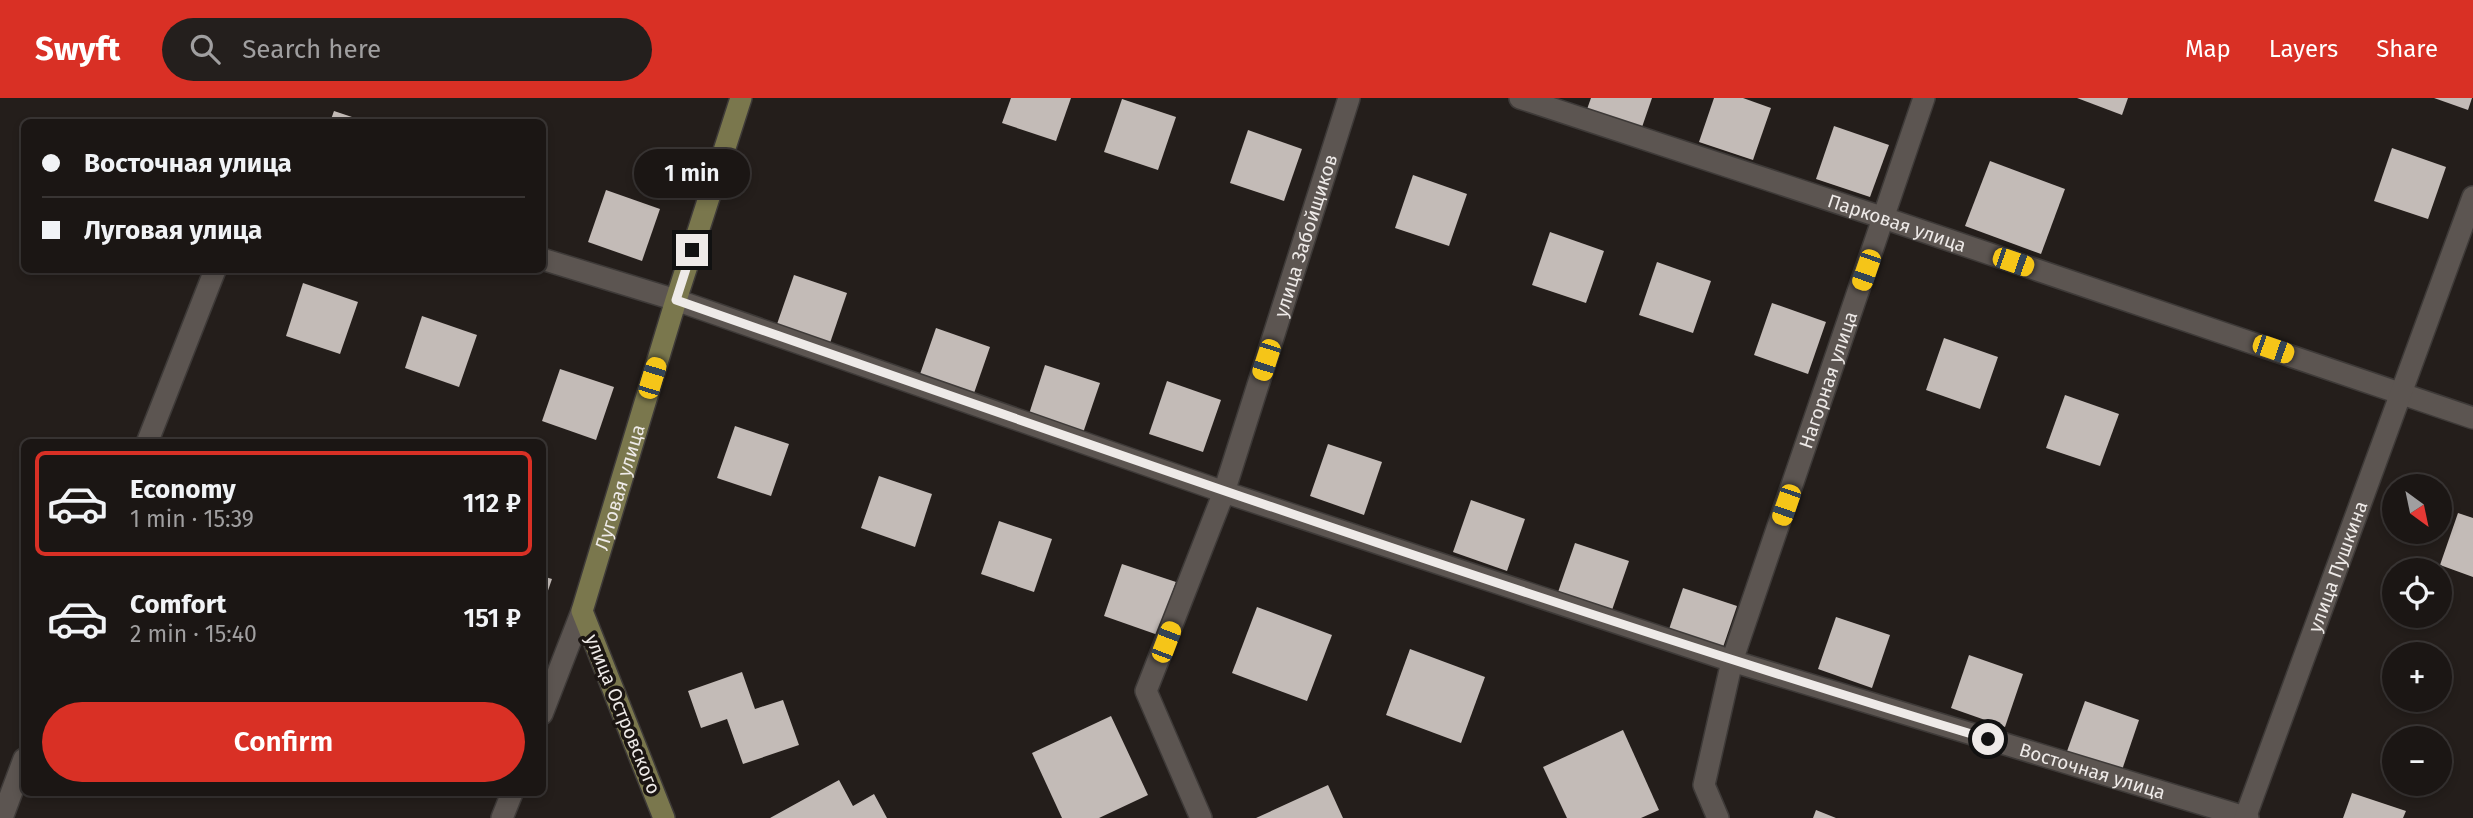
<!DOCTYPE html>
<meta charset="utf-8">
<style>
:root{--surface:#1b1614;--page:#241f1d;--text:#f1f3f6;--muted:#a09fa0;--line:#393534;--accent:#d93025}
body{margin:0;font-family:"Fira Sans",sans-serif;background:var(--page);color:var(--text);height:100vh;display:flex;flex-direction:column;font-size:26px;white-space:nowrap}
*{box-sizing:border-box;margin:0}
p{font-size:23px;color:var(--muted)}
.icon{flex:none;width:38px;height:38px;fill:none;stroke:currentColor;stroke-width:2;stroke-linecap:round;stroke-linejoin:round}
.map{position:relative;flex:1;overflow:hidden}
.sheet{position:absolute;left:21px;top:341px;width:525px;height:357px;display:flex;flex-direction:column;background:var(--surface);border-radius:10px;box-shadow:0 4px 10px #0003,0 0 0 2px var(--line)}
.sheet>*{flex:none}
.top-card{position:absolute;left:21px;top:21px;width:525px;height:154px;border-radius:10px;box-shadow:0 4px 10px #0003,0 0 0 2px var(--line);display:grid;align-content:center;height:154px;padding:0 21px;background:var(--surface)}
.needle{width:46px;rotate:147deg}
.controls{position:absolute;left:2382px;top:376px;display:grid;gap:14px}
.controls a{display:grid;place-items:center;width:70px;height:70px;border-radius:50%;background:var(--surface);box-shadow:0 4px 10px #0003,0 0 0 2px var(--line);font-size:35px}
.end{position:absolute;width:32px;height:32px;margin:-16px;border:9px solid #eeeae8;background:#111;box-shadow:0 0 0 4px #111}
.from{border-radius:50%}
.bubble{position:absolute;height:49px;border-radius:24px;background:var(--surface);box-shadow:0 4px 10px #0003,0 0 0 2px var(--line);font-size:23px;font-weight:600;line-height:49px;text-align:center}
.car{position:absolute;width:21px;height:42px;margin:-21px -10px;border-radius:9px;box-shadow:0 0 5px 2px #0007;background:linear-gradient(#f5c518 24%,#345 0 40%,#f5c518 0 76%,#345 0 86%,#f5c518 0)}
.top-card b{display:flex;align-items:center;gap:24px;height:66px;font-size:26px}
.top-card b+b{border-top:2px solid var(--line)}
.top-card i{width:18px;height:18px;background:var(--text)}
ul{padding:12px 0 0;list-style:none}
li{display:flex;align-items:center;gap:21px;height:105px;margin:0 14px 10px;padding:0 7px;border:4px solid transparent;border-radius:10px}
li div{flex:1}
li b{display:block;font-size:26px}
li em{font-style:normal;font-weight:600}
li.current{border-color:var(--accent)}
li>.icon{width:63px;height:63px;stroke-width:1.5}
.primary-button{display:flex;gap:14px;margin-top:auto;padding:14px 21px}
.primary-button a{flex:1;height:80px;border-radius:42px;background:var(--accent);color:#fff;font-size:28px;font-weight:600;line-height:80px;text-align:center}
header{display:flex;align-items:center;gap:42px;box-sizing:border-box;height:98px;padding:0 35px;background:var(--accent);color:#fff}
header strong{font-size:33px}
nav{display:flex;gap:38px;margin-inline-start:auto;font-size:24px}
.search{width:490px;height:63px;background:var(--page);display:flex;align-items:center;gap:18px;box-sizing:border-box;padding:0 24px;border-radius:38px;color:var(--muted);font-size:26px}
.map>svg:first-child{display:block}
.building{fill:#c3bbb7}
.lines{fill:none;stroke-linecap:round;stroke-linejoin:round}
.street-casing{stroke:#3e3a38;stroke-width:24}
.secondary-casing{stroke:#3e3a38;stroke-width:24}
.street{stroke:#5c5551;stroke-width:21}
.secondary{stroke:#7a774d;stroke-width:21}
.route{stroke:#eeeae8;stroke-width:9}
.labels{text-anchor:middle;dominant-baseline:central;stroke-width:7;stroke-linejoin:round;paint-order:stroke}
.street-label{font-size:19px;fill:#eeeae8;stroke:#1b1512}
</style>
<header>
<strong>Swyft</strong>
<div class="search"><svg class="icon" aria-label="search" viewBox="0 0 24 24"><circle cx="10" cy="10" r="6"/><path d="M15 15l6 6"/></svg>Search here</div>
<nav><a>Map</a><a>Layers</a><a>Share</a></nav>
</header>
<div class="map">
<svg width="2473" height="720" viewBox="0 0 2473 720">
<rect width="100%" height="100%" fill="#241e1b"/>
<g class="building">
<polygon points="1011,0 1071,0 1056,43 1002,25"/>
<polygon points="1591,0 1652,0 1641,32 1586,14"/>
<polygon points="1714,0 1743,0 1771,10 1753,62 1699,44"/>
<polygon points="2077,0 2128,0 2122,17"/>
<polygon points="2434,0 2472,0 2468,12"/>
<polygon points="1122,1 1176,19 1158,72 1104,54"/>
<polygon points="334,13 367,24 330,24"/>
<polygon points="1834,28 1889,47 1870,99 1816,81"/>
<polygon points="1248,32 1302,51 1284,103 1230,85"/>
<polygon points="2392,50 2446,69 2428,121 2374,103"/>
<polygon points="1990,63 2065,91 2041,156 1965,128"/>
<polygon points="1413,77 1467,96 1449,148 1395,130"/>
<polygon points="606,92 660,111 642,163 588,144"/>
<polygon points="1550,134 1604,153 1586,205 1532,187"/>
<polygon points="1657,164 1711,183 1693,235 1639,217"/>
<polygon points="794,177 847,195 829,248 776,229"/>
<polygon points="303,185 358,204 340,256 286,238"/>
<polygon points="1772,205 1826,224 1808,276 1754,257"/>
<polygon points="422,218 477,237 459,289 405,270"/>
<polygon points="936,230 990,249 972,301 918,282"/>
<polygon points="1944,240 1998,259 1980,311 1926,292"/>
<polygon points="1045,267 1100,285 1082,338 1028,319"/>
<polygon points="560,271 614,289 596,342 542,323"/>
<polygon points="1167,283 1221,302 1203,354 1149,336"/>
<polygon points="2065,297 2119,316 2100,368 2046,350"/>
<polygon points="735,328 789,346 771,398 717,380"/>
<polygon points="1328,346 1382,364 1364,417 1310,398"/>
<polygon points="879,378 932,396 915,449 861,430"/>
<polygon points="1471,402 1525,421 1507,473 1453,454"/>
<polygon points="2458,415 2473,420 2473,479 2440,467"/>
<polygon points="999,423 1052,441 1034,494 981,476"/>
<polygon points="1575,445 1629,463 1611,515 1557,497"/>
<polygon points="1122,466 1176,484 1158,537 1104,518"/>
<polygon points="542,478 552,481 543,507 542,507"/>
<polygon points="1683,490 1737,508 1719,561 1665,543"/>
<polygon points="1257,509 1332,537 1307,603 1232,575"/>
<polygon points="1836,519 1890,537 1872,590 1818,571"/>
<polygon points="1410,551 1485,579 1461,645 1386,617"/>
<polygon points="1969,557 2023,576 2005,629 1951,610"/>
<polygon points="742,574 755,611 783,602 799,647 743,666 727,621 701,630 688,593"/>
<polygon points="2085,603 2139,622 2121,675 2066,656"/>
<polygon points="1111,618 1148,697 1099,720 1062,720 1032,655"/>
<polygon points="1623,632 1659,712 1641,720 1567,720 1543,669"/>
<polygon points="839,682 853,708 874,696 887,720 770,720"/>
<polygon points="1328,687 1343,720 1256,720"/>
<polygon points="2352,695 2406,713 2403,720 2343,720"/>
<polygon points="1816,712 1836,720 1813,720"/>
</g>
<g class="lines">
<defs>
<g id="street">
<path id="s1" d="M 1520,0 L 1884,120 L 2473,320"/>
<path id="s2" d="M 542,161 L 676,202 L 1224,394 L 1732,563 L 2248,720"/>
<polyline points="147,345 215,172"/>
<polyline points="542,616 582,513"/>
<polyline points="2,720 24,661"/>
<polyline points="502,720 512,695"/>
<path id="s3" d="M 1201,720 L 1146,593 L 1224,394 L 1349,0"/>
<path id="s4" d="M 1718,720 L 1704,687 L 1732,563 L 1924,0"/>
<path id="s5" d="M 2245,720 L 2473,99"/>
</g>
<g id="secondary">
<path id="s6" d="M 664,720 L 582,513 L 676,202 L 741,0"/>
</g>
</defs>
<use href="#street" class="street-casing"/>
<use href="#secondary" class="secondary-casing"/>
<use href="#street" class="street"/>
<use href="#secondary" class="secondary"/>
</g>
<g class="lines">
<path class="route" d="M 692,152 L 676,202 C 1111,354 1546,508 1988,641"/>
</g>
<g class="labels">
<g class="street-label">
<text stroke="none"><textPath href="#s1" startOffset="397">Парковая улица</textPath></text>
<text stroke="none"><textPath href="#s3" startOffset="621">улица Забойщиков</textPath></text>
<text stroke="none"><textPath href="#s4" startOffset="460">Нагорная улица</textPath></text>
<text stroke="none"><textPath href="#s6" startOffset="352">Луговая улица</textPath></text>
<text stroke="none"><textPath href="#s5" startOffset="268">улица Пушкина</textPath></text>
<text transform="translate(623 616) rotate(68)">улица Островского</text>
<text stroke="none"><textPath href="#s2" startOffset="1633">Восточная улица</textPath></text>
</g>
</g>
</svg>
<div class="controls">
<a><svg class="needle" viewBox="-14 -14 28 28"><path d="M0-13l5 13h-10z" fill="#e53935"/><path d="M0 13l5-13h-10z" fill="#a09fa0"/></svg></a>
<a><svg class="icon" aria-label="locate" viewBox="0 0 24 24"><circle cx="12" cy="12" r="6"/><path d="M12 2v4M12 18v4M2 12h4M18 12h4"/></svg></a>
<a>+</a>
<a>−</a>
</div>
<i class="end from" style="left:1988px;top:641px"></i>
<i class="end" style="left:692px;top:152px"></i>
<div class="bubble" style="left:634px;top:51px;width:116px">1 min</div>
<i class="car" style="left:2013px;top:164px;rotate:109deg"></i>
<i class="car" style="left:1866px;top:172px;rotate:199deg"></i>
<i class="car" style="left:2273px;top:251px;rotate:109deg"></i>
<i class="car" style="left:1266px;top:262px;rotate:198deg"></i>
<i class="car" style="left:652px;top:280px;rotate:17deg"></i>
<i class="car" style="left:1786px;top:407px;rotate:199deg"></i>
<i class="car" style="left:1166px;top:544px;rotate:21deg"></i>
<div class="top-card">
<b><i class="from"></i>Восточная улица</b>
<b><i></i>Луговая улица</b>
</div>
<section class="sheet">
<ul>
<li class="current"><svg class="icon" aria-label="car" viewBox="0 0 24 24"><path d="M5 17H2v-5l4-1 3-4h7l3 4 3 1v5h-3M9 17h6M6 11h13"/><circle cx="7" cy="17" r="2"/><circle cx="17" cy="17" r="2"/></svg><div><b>Economy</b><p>1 min · 15:39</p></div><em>112 ₽</em></li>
<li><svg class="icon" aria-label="car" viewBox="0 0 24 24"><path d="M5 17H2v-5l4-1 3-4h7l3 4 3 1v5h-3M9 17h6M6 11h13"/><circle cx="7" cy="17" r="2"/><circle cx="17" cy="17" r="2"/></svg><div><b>Comfort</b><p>2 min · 15:40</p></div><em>151 ₽</em></li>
</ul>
<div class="primary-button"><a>Confirm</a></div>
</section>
</div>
